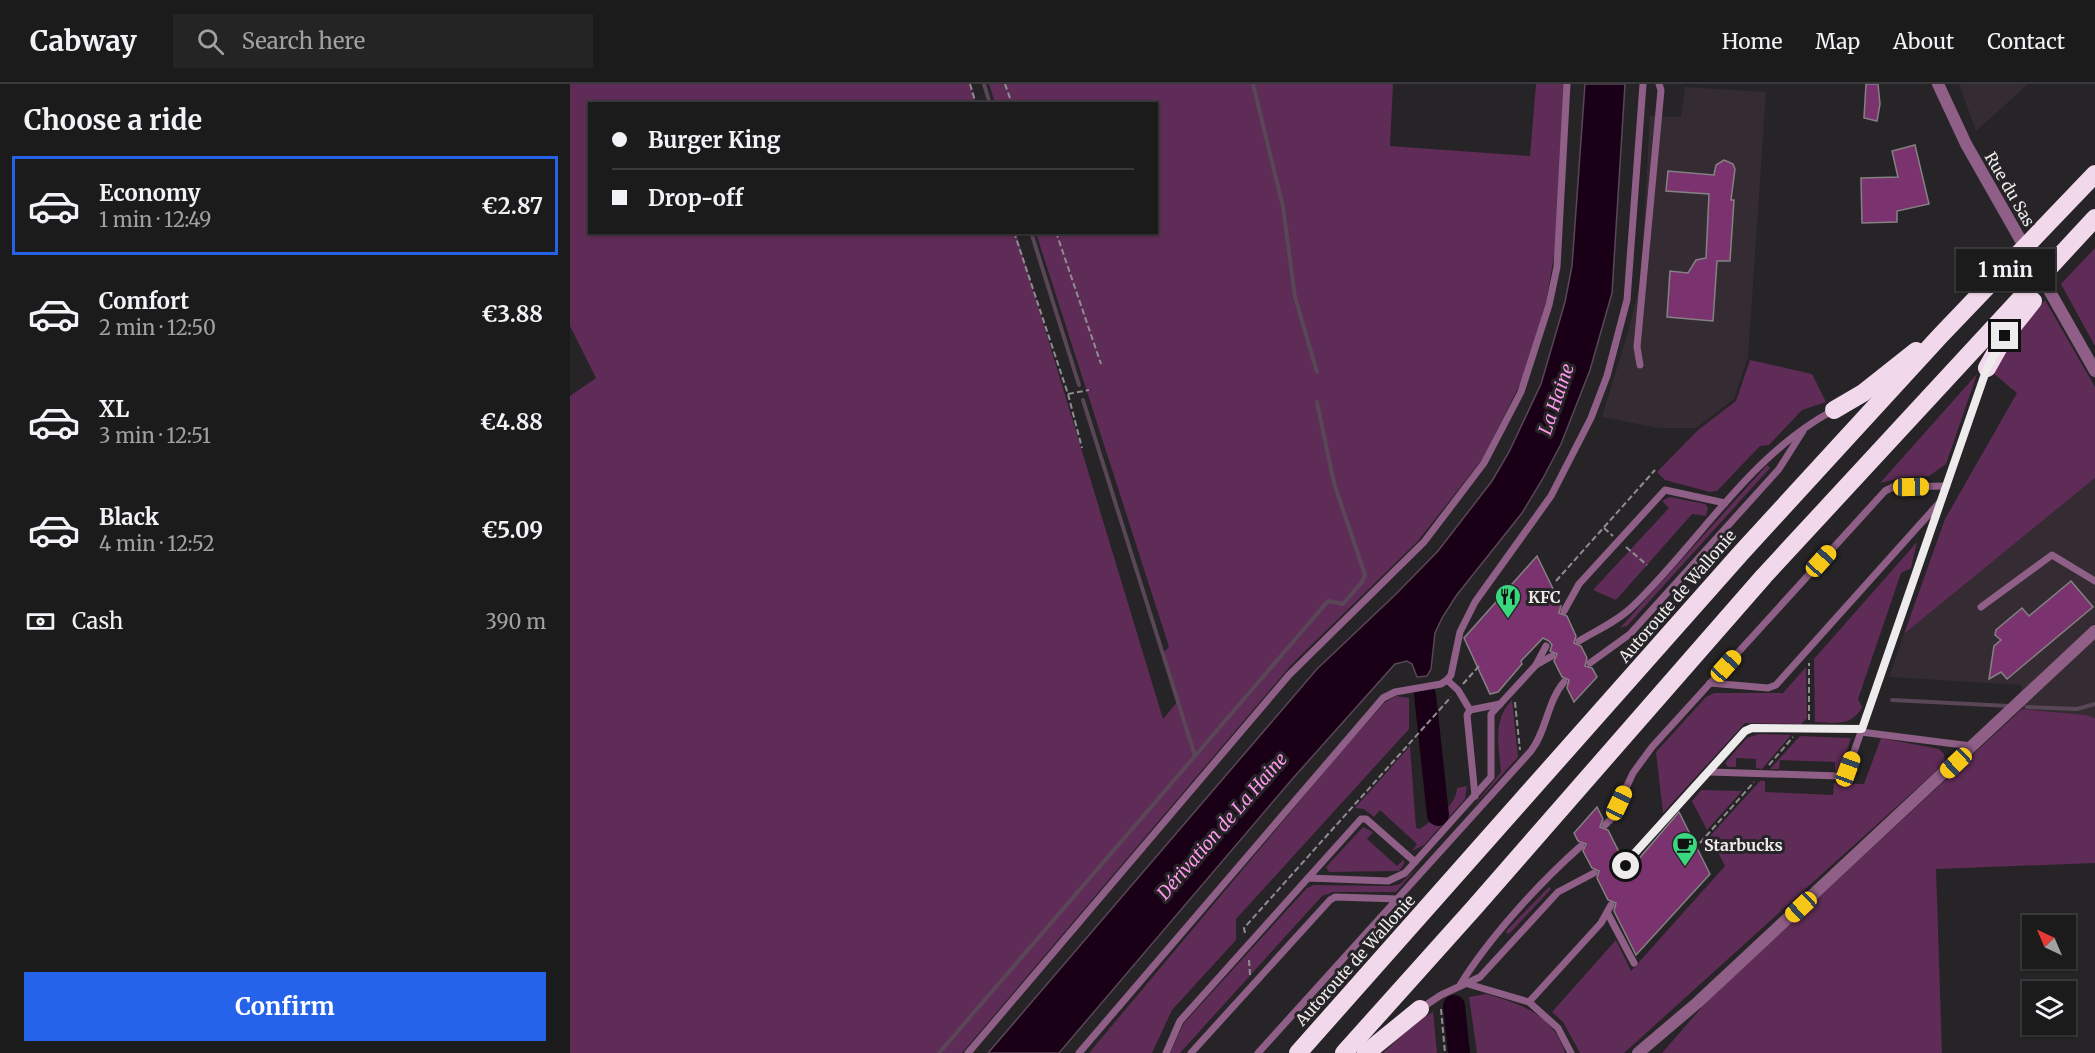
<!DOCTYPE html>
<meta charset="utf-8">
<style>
:root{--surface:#1c1b1c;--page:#252425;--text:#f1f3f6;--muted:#a0a1a3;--line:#3a393b;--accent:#2563eb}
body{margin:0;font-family:Merriweather,serif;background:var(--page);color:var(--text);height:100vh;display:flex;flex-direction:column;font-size:22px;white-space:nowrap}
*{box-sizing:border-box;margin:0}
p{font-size:20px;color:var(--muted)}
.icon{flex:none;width:33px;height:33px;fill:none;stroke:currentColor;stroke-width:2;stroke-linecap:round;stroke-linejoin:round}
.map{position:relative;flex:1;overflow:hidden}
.details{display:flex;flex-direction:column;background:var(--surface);width:570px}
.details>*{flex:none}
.hud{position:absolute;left:18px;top:18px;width:570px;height:132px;border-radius:0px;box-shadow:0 2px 4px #0004,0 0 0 2px var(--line);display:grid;align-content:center;height:132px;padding:0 24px;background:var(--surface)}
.needle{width:39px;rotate:316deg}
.tools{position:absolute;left:1452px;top:831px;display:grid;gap:12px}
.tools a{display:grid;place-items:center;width:54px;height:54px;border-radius:0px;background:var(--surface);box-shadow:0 2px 4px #0004,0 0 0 2px var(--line);font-size:30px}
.end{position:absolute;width:27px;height:27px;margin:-14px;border:8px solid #edebec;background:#111;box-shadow:0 0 0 3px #111}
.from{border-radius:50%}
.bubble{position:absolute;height:42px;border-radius:0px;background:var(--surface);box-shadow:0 2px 4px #0004,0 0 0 2px var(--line);font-size:20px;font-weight:700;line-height:42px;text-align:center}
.car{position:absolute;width:18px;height:36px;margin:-18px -9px;border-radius:8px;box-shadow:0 0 4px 2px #0007;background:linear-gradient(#f5c518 24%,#345 0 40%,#f5c518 0 76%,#345 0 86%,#f5c518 0)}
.hud b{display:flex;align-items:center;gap:21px;height:57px;font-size:22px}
.hud b+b{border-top:2px solid var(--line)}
.hud i{width:15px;height:15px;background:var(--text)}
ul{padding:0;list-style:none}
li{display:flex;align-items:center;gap:18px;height:99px;margin:0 12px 9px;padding:0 12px;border:3px solid transparent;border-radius:0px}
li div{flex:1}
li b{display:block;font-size:22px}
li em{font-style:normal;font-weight:700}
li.selected{border-color:var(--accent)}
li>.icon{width:54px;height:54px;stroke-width:1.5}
h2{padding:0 24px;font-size:27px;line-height:72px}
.pay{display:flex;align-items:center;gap:15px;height:66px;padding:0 24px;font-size:22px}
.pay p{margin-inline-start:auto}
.action{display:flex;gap:12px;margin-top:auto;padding:12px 24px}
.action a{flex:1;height:69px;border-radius:0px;background:var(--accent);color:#fff;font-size:24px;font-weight:700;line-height:69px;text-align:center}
header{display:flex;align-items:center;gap:36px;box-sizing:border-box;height:84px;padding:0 30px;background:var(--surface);border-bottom:2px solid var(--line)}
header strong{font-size:28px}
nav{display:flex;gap:33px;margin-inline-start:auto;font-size:21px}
.search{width:420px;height:54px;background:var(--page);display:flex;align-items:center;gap:15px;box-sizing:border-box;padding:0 21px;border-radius:0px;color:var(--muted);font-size:22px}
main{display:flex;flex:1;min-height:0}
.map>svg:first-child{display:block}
.built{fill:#342c32}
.green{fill:#5e2c56}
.water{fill:#1a0017;stroke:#594657;stroke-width:1.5}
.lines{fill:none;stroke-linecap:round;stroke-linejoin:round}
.stream{stroke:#594657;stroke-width:4}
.river{stroke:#1a0017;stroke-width:22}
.building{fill:#7a336f;stroke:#848183;stroke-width:1.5}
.path{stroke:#8f8d8f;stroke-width:2;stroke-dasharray:6 3;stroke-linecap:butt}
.service{stroke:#905f87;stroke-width:7}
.minor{stroke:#905f87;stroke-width:12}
.tertiary{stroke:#905f87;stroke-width:12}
.motorway{stroke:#f1d8eb;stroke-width:18}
.route{stroke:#edebec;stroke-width:8}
.labels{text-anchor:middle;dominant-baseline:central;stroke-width:6;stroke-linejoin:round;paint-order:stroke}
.street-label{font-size:16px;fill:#edebec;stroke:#262426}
.poi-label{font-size:16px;font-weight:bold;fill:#edebec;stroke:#262426;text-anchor:start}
.water-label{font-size:18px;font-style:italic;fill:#fd99eb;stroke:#262426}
</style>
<header>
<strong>Cabway</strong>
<div class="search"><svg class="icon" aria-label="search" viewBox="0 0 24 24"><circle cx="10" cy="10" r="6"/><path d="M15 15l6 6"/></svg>Search here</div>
<nav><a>Home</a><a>Map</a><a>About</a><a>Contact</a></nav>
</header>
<main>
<section class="details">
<h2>Choose a ride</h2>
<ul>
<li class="selected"><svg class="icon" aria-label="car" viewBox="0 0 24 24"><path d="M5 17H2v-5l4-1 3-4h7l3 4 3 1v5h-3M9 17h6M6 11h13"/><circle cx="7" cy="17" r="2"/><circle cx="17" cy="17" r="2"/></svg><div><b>Economy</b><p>1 min · 12:49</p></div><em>€2.87</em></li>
<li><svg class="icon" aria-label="car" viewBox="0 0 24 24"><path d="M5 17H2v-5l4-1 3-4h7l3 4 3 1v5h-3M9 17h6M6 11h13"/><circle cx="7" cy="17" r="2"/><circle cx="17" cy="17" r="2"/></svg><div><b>Comfort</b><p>2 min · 12:50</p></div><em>€3.88</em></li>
<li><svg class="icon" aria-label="car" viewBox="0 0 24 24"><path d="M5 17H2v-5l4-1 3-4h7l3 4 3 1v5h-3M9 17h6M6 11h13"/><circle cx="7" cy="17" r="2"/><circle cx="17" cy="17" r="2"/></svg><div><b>XL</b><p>3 min · 12:51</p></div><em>€4.88</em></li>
<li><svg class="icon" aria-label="car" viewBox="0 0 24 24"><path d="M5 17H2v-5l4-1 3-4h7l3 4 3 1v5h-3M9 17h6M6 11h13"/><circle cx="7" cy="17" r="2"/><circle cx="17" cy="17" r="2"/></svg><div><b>Black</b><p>4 min · 12:52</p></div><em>€5.09</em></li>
</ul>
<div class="pay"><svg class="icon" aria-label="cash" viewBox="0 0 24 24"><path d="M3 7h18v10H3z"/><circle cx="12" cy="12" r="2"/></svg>Cash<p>390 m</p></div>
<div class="action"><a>Confirm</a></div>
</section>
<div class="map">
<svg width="1525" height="969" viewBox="0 0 1525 969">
<rect width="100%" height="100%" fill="#262426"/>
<g class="built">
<polygon points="1389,0 1458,0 1406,47"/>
<polygon points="1115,3 1196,8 1178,273 1164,315 1126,344 1089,344 1032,333 1059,245 1071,195 1080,32 1111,33"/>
<polygon points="1525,394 1525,635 1513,631 1452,625 1451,601 1319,593 1334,550"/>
</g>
<g class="green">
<polygon points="0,0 400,0 406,19 20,20 20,148 446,149 593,635 608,617 593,569 599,563 466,149 586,148 586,20 425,19 419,0 823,0 820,62 960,72 966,0 994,0 987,153 975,225 954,292 913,374 848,457 722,580 392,969 0,969 0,312 26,294 0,242"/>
<polygon points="1525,164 1525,262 1491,200"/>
<polygon points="1475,216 1525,303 1525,394 1334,550 1375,435 1447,309 1423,289 1450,245"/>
<polygon points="1180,276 1242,290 1256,318 1232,326 1199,361 1190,362 1147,407 1140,408 1095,396 1087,388 1128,346 1166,317"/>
<polygon points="1407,290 1376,380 1359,392 1335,393 1310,399"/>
<polygon points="1197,381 1200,384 1057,542 1050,544"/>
<polygon points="1100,413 1135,420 1138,424 1136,432 1122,430 1046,516 1023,506 1099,424 1092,417"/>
<path d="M 1347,458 L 1341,484 L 1331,489 L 1288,615 L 1292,623 C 1282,643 1264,639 1245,638 L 1244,575 Z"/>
<polygon points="1236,583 1237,634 1231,640 1175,639 1093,729 1086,668 1136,613 1144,609 1213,609"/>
<polygon points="826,612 839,614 839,645 666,835 666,856 602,926 582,969 519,969 766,674 814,619"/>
<path d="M 942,616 L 948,673 L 902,724 L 931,688 C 929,662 922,636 942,616 Z"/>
<polygon points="1452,625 1516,631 1525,634 1525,779 1366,785 1372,969 1092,969 1139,915"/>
<polygon points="1189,650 1221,651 1192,685 1186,684 1186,675 1166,674 1166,683 1158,683 1155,679 1177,654"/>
<polygon points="1230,652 1281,654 1271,684 1265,688 1265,678 1210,676 1209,685 1200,685"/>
<polygon points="1311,654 1369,665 1374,670 1375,679 1054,969 1010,969 993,938 982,928 1046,856 1061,887 1155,782 1140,752 1190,697 1195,697 1195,708 1263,711 1264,699 1294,700"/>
<path d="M 840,662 L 846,744 L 850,745 C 864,734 886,724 887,704 L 897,702 L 895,715 L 854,761 L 842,767 L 847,760 L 810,726 L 804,733 L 794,725 L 785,724 Z"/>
<polygon points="1131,706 1172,707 1137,746 1122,717"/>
<polygon points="793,743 803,748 797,755 827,782 834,775 834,780 829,787 759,788 756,783"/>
<polygon points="847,784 826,808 763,808 752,812 610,969 600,969 614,939 737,804 744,801 821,802 830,800"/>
<polygon points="979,803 981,805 940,849 937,850 936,847"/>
<path d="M 916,910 C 951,920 983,930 995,969 L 907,969 L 899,913 Z"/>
<polygon points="863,928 867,969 813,969 846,938"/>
</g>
<polygon class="water" points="1015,0 1055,0 1042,209 1020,286 991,360 972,396 952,429 886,512 872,534 865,549 861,585 857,592 847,593 842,580 837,577 825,580 724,693 489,969 418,969 747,585 825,511 868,467 922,397 939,368 971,300 995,218 1002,182"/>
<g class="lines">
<g class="stream">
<polyline points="414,0 420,20"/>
<polyline points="683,0 713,123 725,213 747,288"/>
<polyline points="461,148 509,301"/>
<polyline points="1322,616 1439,622"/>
<polyline points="1457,623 1507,625 1525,620"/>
<polyline points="625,672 758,517 773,520 792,498 795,491 764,399 747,318"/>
<polyline points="369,969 625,672 513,316"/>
</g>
<g class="river">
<polyline points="855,611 868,731"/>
<polyline points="884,922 889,969"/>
</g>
</g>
<g class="building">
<polygon points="1296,0 1308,0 1310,20 1307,37 1294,34"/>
<polygon points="1345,61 1359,120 1327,127 1327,138 1292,139 1291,94 1328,93 1322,67"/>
<polygon points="1154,76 1163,80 1165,85 1161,116 1164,116 1160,177 1147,177 1143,237 1097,233 1100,187 1118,189 1126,176 1136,174 1139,110 1096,107 1098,87 1144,91 1146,81"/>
<polygon points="967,472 991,521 989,529 997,532 1006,552 1004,559 1011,562 1017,574 1015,582 1022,584 1027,593 1004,618 997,604 999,596 992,593 984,577 987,570 980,567 982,561 979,557 973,554 951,577 952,580 928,608 920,610 894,554"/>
<polygon points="1501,497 1523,523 1437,595 1431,588 1419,595 1424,562 1431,556 1425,551 1426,546 1452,524 1459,532"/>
<polygon points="1027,723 1033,735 1030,743 1038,746 1050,770 1047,775 1054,787 1060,785 1109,728 1140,790 1066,871 1044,827 1046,819 1038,816 1027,794 1029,787 1022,784 1013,767 1016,760 1008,757 1004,749"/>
</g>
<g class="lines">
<g class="path">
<polyline points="400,0 406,20"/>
<polyline points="435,0 442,20"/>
<polyline points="444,148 498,310 512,364"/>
<polyline points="486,148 531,280"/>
<polyline points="498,310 519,306"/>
<polyline points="1034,444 1043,452"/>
<polyline points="1056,463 1077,481"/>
<polyline points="986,497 1085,386"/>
<polyline points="893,600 909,582"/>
<polyline points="945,618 950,666"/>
<polyline points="1239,636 1239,579"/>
<polyline points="1199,681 1223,653"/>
<polyline points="1130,759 1184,698"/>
<polyline points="675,849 674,844 881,613"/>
<polyline points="679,876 680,891"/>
<polyline points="871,925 875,969"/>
</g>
<g class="service">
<polyline points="1070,281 1067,263 1091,6 1089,0"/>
<polyline points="1411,523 1482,471 1525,497"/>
<polyline points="994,527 1009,500 1095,406 1155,419"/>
<path d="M 1009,557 C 1027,546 1048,537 1063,522 C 1130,457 1179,372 1262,327"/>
<polyline points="1020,579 1060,550 1209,385 1233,347"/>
<polyline points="966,581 982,572"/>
<polyline points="877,596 888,606 900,626"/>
<polyline points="1140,599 1198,604 1206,601 1370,418"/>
<polyline points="1291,648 1401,662"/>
<polyline points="1139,688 1269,692 1278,685 1292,645"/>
<polyline points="905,712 897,631 900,626 930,620"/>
<polyline points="1035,741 1042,734 1063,689 1082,663 1315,407 1323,403 1377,402"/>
<polyline points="1053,775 1064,769 1175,647 1182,644 1292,645 1417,286"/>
<polyline points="1056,782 1064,769"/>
<polyline points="738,794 791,735 796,735 845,778"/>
<polyline points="1038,830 1064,879"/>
<polyline points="898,900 959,918 1031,839 1041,821"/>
<path d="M 890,901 C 919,854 969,799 1011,762"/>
<polyline points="959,918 988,944 1001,969"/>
<polyline points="850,925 871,911 910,893 988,808 1024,789"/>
<polyline points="398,969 719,591 854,458 914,379 951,308 979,221 987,183 997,0"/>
<polyline points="509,969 813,614 825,608 871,600 877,596 881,591 890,548 905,518 981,412 1021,334 1037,292 1057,216 1073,0"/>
<polyline points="596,969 610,937 738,794 818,797 835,789 845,778 921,693 921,630 966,581 976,562"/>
<polyline points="621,969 760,816 765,813 829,815"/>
<path d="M 688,969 L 961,667 C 977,646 977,618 994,598"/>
</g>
<polyline class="minor" points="1068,969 1127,919 1525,547"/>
<polyline class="tertiary" points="1368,0 1396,60 1525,287"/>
<g class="motorway">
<polyline points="1417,284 1435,252 1463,217"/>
<polyline points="1264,326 1293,309 1346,267"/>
<polyline points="728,969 1171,469 1370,252 1525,90"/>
<polyline points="774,969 904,824 1194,492 1525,134"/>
<polyline points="796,969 850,925"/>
</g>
</g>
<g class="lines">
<polyline class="route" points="1056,782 1064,770 1175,647 1182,644 1292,645 1417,284 1435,252"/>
</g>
<defs>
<symbol id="restaurant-pin" viewBox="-11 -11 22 30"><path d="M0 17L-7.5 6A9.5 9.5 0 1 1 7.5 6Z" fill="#39d87f" stroke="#262426"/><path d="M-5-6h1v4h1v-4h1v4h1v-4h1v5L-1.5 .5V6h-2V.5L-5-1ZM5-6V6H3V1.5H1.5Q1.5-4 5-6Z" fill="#111"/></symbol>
<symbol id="cafe-pin" viewBox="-11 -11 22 30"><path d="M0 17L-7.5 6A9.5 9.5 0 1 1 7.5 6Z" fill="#39d87f" stroke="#262426"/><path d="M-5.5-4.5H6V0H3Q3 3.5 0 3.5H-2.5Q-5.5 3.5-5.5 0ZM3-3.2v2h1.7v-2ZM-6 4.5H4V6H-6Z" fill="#111"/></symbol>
</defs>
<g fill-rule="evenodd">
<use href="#restaurant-pin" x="923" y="498" width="30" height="40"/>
<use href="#cafe-pin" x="1100" y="746" width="30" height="40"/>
</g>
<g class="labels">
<g class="street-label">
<text transform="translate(1440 105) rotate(60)">Rue du Sas</text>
<text transform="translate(1107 512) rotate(-49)">Autoroute de Wallonie</text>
<text transform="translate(785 876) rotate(-48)">Autoroute de Wallonie</text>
</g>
<g class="poi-label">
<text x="958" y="513">KFC</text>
<text x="1134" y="761">Starbucks</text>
</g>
<g class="water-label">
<text transform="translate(986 315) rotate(-71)">La Haine</text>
<text transform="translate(652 742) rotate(-49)">Dérivation de La Haine</text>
</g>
</g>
</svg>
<div class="tools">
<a><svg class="needle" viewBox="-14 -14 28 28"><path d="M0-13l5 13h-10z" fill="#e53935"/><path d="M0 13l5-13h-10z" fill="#a0a1a3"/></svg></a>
<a><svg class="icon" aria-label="layers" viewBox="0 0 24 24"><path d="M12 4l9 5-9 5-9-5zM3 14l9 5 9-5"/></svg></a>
</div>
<i class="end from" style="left:1056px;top:782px"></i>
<i class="end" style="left:1435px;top:252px"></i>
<div class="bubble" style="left:1386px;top:165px;width:99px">1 min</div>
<i class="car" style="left:1341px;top:403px;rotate:89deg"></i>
<i class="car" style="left:1251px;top:477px;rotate:42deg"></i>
<i class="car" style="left:1156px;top:582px;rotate:42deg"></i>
<i class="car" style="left:1386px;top:679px;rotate:227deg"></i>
<i class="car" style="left:1278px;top:685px;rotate:20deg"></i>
<i class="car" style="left:1049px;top:719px;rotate:25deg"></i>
<i class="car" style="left:1231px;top:823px;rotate:227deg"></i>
<div class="hud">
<b><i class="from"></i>Burger King</b>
<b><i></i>Drop-off</b>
</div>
</div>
</main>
